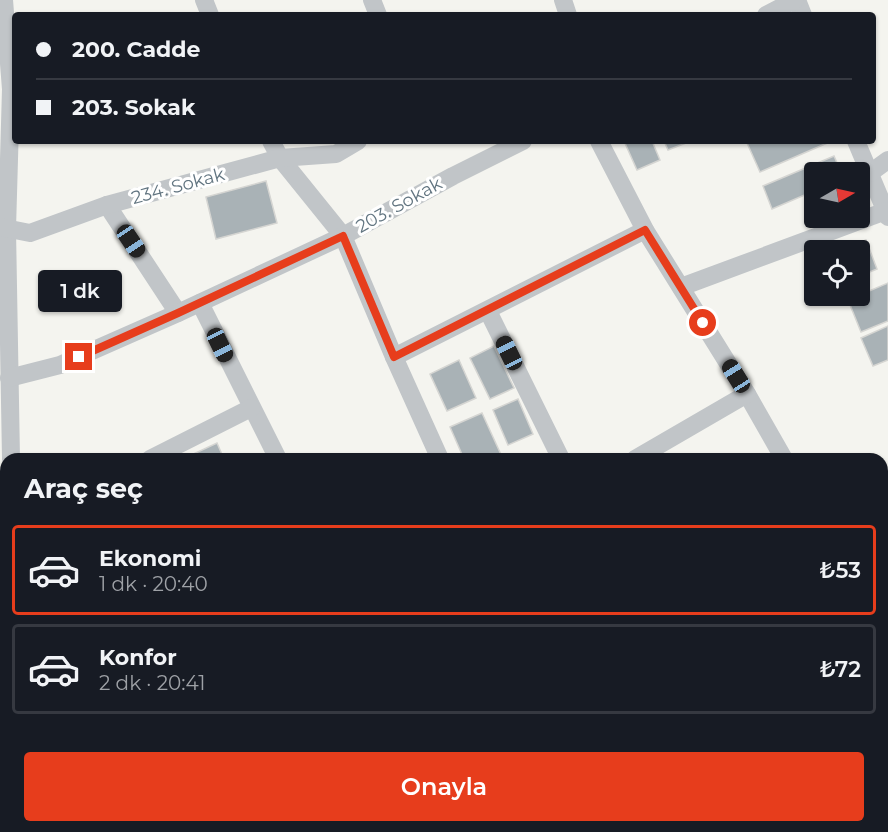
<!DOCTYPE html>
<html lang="tr">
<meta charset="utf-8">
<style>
:root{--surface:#171b24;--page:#20242c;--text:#f1f3f6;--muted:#9ea1a6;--line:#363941;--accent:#e73d1c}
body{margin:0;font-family:Montserrat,sans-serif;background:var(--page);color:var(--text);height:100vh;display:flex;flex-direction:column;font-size:22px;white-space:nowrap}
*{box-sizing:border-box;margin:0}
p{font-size:20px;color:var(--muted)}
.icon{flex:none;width:33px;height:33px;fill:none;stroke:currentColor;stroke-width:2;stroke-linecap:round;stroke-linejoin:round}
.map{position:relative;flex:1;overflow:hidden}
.panel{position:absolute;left:0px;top:453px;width:888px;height:380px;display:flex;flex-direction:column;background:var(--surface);border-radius:18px 18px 0 0;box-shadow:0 2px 4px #0004}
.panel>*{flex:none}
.hud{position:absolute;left:12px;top:12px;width:864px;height:132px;border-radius:6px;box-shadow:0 2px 4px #0004;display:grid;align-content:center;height:132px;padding:0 24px;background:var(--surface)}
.needle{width:39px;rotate:81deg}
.buttons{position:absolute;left:804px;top:162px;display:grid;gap:12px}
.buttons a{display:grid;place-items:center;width:66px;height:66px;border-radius:6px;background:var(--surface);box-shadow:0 2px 4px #0004;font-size:30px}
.end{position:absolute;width:27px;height:27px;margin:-14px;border:8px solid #e73d1c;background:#fff;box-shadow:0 0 0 3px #fff}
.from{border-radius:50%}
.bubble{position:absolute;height:42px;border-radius:6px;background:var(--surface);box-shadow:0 2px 4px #0004;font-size:20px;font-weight:600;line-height:42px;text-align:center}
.car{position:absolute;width:18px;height:36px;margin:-18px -9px;border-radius:8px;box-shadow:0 0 4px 2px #0007;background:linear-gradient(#222 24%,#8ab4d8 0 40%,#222 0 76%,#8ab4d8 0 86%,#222 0)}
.hud b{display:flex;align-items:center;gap:21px;height:57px;font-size:22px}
.hud b+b{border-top:2px solid var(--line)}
.hud i{width:15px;height:15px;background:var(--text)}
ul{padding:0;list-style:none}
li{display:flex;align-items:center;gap:18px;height:90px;margin:0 12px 9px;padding:0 12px;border:3px solid var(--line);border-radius:6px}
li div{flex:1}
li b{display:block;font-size:22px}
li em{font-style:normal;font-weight:600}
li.current{border-color:var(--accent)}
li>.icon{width:54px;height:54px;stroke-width:1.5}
h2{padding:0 24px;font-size:27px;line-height:72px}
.action{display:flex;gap:12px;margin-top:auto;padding:12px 24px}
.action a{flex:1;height:69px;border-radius:6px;background:var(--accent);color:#fff;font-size:24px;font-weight:600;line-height:69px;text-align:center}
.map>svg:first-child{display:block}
.building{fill:#a9b2b6;stroke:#d5d5d2;stroke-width:1.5}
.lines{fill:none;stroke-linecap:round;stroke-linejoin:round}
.minor{stroke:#c1c5c8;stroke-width:18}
.route{stroke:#e73d1c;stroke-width:8}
.labels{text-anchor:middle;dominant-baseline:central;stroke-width:6;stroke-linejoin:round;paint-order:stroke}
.street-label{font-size:18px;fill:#627581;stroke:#fff}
</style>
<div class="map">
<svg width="888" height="832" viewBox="0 0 888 832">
<rect width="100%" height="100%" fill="#f4f4ef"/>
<g class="building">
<polygon points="624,141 652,141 660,160 637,170"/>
<polygon points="664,141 691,141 668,150"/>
<polygon points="752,141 832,141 760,172 747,143"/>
<polygon points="834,156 841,172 814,172 814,191 772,209 763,186"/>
<polygon points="266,181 277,223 216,239 206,197"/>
<polygon points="866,240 877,269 860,276 860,250 838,250"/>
<polygon points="888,283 888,321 861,332 848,300"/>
<polygon points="888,326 888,360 873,366 861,338"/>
<polygon points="494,346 514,388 490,399 470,358"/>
<polygon points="459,360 476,398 447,411 430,374"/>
<polygon points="518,399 533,434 508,445 493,410"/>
<polygon points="482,413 503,459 464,459 450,427"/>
<polygon points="217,443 224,459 191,459 189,456"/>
</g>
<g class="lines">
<g class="minor">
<polyline points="4,0 11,89 7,229 11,459"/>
<polyline points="204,0 210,15"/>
<polyline points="372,0 378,15"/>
<polyline points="563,0 568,15"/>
<polyline points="797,0 803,15"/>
<polyline points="766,15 795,0"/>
<polyline points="271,141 280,158 343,236 394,357 440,459"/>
<polyline points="599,141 645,230 747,394 784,459"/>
<polyline points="856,141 888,217"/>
<polyline points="870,173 888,160"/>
<polyline points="107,205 178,313"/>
<polyline points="0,227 30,233 107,205 280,158 336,154 358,141"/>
<polyline points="681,287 886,211"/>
<polyline points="200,303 278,459"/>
<polyline points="488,311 561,459"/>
<polyline points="394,357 645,230"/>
<polyline points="9,378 60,365 178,313 343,236 453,176 523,141"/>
<polyline points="150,459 251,408"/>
<polyline points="635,459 747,394"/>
<polyline points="882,504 888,501"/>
<polyline points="882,762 888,767"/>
<polyline points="154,826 168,832"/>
<polyline points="662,826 663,832"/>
<polyline points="320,832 324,826"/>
<polyline points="526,832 528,826"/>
</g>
</g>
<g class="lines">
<polyline class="route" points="79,357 178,313 343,236 394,357 645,230 703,323"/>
</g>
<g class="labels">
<g class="street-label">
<text transform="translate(178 186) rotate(-15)">234. Sokak</text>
<text transform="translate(399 205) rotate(-29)">203. Sokak</text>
</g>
</g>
</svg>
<div class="buttons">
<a><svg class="needle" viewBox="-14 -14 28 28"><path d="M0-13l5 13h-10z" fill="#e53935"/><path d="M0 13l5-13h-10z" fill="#9ea1a6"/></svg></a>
<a><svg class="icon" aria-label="locate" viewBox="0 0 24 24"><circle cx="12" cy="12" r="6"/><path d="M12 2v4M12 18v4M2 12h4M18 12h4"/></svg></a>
</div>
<i class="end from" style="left:703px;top:323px"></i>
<i class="end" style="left:79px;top:357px"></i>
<div class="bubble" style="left:38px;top:270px;width:84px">1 dk</div>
<i class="car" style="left:131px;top:241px;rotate:146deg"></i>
<i class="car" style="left:220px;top:345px;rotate:154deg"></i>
<i class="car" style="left:509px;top:353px;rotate:334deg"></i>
<i class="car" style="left:736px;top:376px;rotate:328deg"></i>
<div class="hud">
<b><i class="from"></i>200. Cadde</b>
<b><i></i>203. Sokak</b>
</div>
<section class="panel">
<h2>Araç seç</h2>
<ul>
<li class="current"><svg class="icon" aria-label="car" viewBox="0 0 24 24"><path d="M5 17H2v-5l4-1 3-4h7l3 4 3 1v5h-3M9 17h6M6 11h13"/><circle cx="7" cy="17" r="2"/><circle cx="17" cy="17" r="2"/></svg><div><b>Ekonomi</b><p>1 dk · 20:40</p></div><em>₺53</em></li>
<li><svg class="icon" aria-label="car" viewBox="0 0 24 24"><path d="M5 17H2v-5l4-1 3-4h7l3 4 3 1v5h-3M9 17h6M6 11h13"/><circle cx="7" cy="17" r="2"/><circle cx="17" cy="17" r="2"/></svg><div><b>Konfor</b><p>2 dk · 20:41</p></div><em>₺72</em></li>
</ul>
<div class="action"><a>Onayla</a></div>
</section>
</div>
